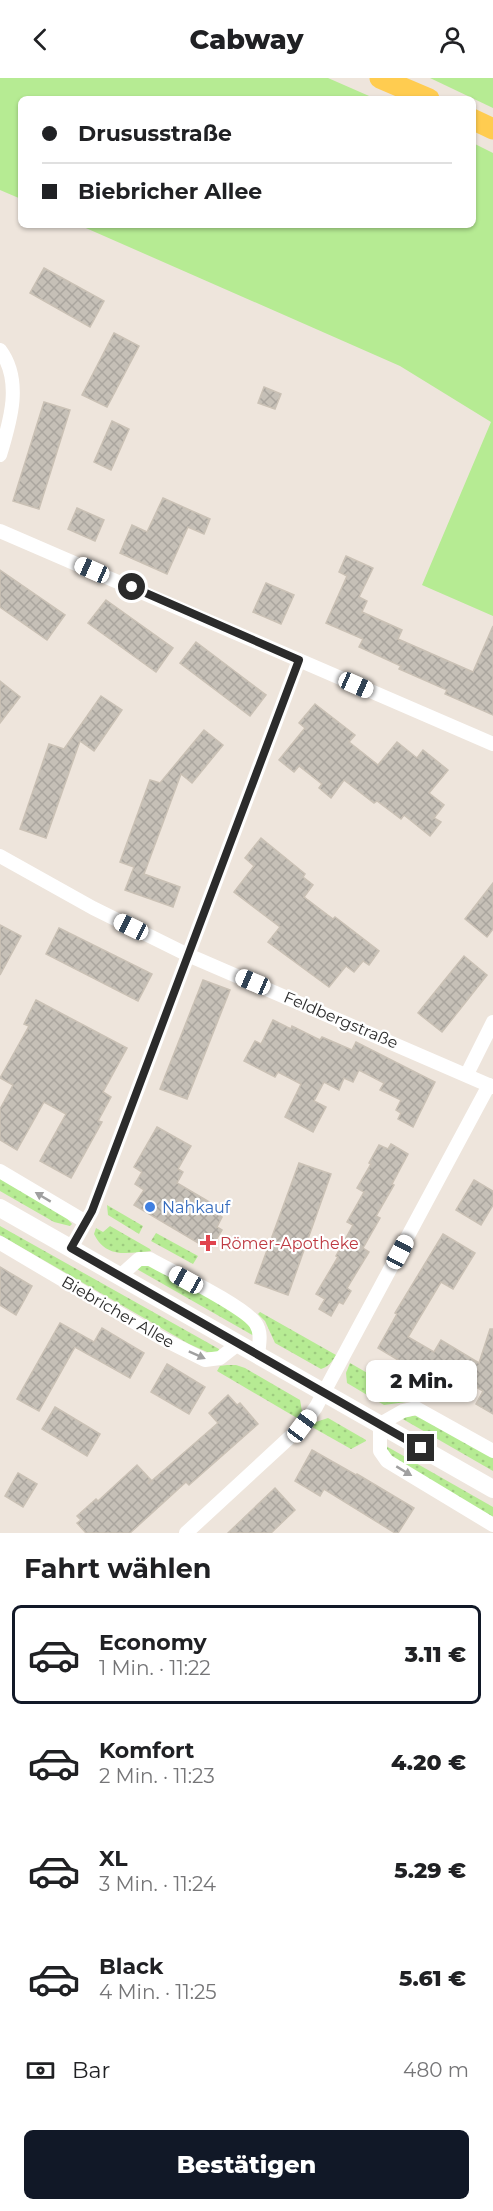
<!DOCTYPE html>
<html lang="de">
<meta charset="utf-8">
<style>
:root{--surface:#fff;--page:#f2f2f2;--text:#202124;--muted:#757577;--line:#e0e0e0;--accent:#111827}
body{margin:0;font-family:Montserrat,sans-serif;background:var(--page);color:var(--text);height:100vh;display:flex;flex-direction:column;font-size:22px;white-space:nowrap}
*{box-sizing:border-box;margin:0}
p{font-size:20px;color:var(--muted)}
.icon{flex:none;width:33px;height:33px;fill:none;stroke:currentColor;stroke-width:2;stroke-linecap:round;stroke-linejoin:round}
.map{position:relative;height:1455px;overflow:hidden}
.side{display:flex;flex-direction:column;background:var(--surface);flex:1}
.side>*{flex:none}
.top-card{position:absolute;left:18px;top:18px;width:458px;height:132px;border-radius:9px;box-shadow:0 2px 4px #0004;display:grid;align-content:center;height:132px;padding:0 24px;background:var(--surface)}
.end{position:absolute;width:27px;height:27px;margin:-14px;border:8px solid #2b2b2b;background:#fff;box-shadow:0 0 0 3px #fff}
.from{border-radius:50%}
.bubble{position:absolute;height:42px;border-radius:9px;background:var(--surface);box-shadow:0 2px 4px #0004;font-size:20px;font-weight:800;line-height:42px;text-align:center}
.car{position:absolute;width:18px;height:36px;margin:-18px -9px;border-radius:8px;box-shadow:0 0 4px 2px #0007;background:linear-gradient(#fff 24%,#345 0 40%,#fff 0 76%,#345 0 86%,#fff 0)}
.top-card b{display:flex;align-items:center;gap:21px;height:57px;font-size:22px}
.top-card b+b{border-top:2px solid var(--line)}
.top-card i{width:15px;height:15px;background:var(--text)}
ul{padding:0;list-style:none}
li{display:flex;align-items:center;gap:18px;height:99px;margin:0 12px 9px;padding:0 12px;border:3px solid transparent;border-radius:9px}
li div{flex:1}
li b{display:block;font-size:22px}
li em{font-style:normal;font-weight:800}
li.on{border-color:var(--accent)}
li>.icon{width:54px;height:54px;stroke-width:1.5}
h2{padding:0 24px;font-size:27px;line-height:72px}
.pay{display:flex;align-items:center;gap:15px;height:66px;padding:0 24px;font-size:22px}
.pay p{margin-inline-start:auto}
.action{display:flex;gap:12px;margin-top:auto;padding:12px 24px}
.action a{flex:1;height:69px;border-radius:9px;background:var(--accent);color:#fff;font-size:24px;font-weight:800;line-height:69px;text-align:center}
header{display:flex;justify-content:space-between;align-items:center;height:78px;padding:0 24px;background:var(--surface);font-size:27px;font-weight:800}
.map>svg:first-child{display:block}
.grass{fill:url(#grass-dots)}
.park{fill:#b6eb93}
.building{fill:url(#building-cross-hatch);stroke:#cac1b5;stroke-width:1.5}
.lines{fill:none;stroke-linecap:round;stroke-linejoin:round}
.street{stroke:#fff;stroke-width:14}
.secondary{stroke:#fff;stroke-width:18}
.primary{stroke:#ffcc50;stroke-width:21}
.oneway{fill:#a0a0a0}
.route{stroke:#2b2b2b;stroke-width:8}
.shop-dot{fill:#3f7fe0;stroke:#fff;stroke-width:2}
.health-dot{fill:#e0444e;stroke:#fff;stroke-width:2}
.labels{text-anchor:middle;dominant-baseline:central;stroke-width:4.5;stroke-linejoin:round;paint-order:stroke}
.street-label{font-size:16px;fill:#2b2b2b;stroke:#fff}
.shop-label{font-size:16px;fill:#366cbe;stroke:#fff;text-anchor:start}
.health-label{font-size:16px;fill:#be3a42;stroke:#fff;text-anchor:start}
</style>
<header><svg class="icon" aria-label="back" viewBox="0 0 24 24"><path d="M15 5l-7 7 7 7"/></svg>Cabway<svg class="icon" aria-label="person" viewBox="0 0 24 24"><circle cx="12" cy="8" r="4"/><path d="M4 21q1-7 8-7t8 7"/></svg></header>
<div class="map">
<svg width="493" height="1455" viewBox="0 0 493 1455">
<defs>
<pattern id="grass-dots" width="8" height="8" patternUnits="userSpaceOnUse" patternTransform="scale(1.5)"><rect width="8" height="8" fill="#b6eb93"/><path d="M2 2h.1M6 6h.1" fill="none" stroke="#9dca7f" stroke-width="1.8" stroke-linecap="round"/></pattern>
<pattern id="building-cross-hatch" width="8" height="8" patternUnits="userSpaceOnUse" patternTransform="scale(1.5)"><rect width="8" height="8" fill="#c6c0b7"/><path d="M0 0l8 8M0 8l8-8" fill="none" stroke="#aaa59e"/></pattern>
</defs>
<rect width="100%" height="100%" fill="#eee5dc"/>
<g class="grass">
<polygon points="0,1100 63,1136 72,1146 70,1148 54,1144 0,1113"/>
<polygon points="107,1127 143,1148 139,1156 108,1137"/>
<polygon points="0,1148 219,1271 219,1274 207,1274 189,1266 0,1157"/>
<path d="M 110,1148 L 150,1171 L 151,1173 C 128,1175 106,1181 94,1156 L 96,1150 L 103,1154 Z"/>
<polygon points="156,1155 198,1178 193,1186 151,1163"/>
<polygon points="154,1186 241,1238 251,1248 254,1258 135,1190 137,1187"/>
<path d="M 260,1234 L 336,1277 C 332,1284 328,1289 321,1291 L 275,1265 L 265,1243 L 258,1236 Z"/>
<polygon points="350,1285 409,1319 406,1324 384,1327 347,1305 346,1295"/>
<polygon points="227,1287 236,1287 245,1290 300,1322 302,1333 297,1340 217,1293 220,1288"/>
<polygon points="418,1337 493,1379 493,1393 401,1340"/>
<polygon points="328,1340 366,1362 366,1363 351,1371 312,1349 316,1344"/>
<polygon points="386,1368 493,1429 493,1439 389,1380"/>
</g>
<g class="park">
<polygon points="0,0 328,0 376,21 21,21 21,121 0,112"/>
<polygon points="430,0 493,0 493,30"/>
<polygon points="473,65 493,75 493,538 422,507 491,344 400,288 79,147 472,147"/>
</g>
<g class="building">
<polygon points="44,190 104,223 90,249 30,215"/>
<polygon points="114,255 139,268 107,329 82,317"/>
<polygon points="264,309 281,316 275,331 258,325"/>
<polygon points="44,324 70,332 39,431 13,423"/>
<polygon points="112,343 129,351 111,392 94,384"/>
<polygon points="163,420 210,441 204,456 188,449 167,496 120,475 132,447 147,454"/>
<polygon points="77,430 104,442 95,463 68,451"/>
<polygon points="346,478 373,490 359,519 367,523 362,534 402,552 398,561 473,594 493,548 493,637 445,616 447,612 399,591 401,588 359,569 363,561 326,545 347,498 339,494"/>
<polygon points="0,492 65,537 47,562 0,529"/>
<polygon points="266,505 294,517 281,546 253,534"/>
<polygon points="106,522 173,570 156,594 88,545"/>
<polygon points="196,564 266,617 250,638 180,585"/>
<polygon points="0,603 20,619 0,645"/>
<polygon points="101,618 122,632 94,673 80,663 46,760 20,751 49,666 64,671"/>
<polygon points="315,626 355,657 349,664 378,687 397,664 417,680 423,672 448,692 429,715 444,727 434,740 441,744 430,758 404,737 401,741 377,723 374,725 344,702 331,720 319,710 322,706 299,688 294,694 279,682 305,650 299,645"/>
<polygon points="204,652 223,667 192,705 181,696 144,796 180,809 173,829 125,812 134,789 120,784 150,702 160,705"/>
<polygon points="261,760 305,796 303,799 313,807 304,819 333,841 335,839 379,873 369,887 363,883 354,894 346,888 329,909 268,864 280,849 234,814 254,788 245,780"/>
<polygon points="493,805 493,851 487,859 465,841"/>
<polygon points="0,847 21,858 0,897"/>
<polygon points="59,850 152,896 138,923 46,876"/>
<polygon points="464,878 487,897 442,954 418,935"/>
<polygon points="203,902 230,912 187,1021 160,1011"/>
<polygon points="36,922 127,970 103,1014 111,1019 98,1043 102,1044 71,1100 40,1083 66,1036 44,1024 17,1072 0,1062 0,1031 13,1007 0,1000 29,948 24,946"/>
<polygon points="273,942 291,951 292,948 320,962 322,959 352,972 356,964 435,1004 413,1049 398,1041 401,1035 396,1032 401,1022 380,1012 384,1005 359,992 353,1004 344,1000 339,1012 324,1004 314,1023 326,1029 313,1054 285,1039 301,1006 278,994 275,999 244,983 255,963 261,966"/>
<polygon points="157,1049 191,1068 178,1091 183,1094 177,1105 211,1125 207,1130 222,1139 217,1149 222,1152 210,1172 134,1127 144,1112 135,1106 142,1094 134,1089"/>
<polygon points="391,1066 408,1076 392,1106 394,1107 376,1138 380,1140 363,1170 369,1174 347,1210 351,1213 343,1226 339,1224 331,1238 319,1231 325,1221 316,1216 338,1179 336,1178 353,1147 347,1144 364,1114 357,1110 371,1086 369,1085 379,1067 388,1071"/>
<polygon points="299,1085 331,1096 288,1217 255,1205"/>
<polygon points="474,1102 493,1113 493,1127 481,1147 456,1132"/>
<polygon points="443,1156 475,1175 453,1211 441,1204 408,1259 434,1274 441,1262 479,1285 490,1251 493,1251 493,1336 476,1326 483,1313 461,1300 453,1315 378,1270 397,1236 395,1235"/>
<polygon points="0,1189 32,1208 16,1237 0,1227"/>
<polygon points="60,1245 94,1264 102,1250 144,1275 130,1300 75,1269 39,1333 17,1321"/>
<polygon points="167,1286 205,1309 189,1336 151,1314"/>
<polygon points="228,1317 237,1327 240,1325 258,1346 189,1407 186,1404 130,1455 86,1455 77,1445 81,1442 77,1438 96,1421 98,1423 137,1387 151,1402 148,1406 218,1345 209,1335"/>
<polygon points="55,1329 100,1356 87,1378 42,1351"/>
<polygon points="312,1372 356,1397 357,1396 414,1430 398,1455 395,1455 324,1411 320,1418 295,1403"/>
<polygon points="18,1395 37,1406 23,1429 5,1418"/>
<polygon points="275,1410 295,1432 271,1455 228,1455"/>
</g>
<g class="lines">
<g class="street">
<path d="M 0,272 C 23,303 10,344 0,377"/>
<polyline points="0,453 493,666"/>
<polyline points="0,778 93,830 188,877 493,1009"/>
<polyline points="467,996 493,944"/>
<polyline points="0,1093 86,1144"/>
<polyline points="0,1165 163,1261 205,1282 220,1280 238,1266"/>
<polyline points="71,1170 92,1133 299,582"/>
<path d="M 120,1198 L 139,1181 L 150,1181 C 171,1193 246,1229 256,1246 C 262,1255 259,1267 258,1277"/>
<polyline points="493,1373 416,1330 403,1333 380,1346 380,1373 387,1383 493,1447"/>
<polyline points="186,1455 302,1348 316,1329 489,1007"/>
</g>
<polyline class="secondary" points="0,1130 493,1411"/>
<g class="primary">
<polyline points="380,0 429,21"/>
<polyline points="472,41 493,51"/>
</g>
</g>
<defs><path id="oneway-solid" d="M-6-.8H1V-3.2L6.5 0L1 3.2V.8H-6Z" transform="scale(1.5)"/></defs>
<g class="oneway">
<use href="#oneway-solid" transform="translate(43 1119) rotate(-149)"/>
<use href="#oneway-solid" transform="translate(197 1277) rotate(24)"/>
<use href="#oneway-solid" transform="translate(404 1393) rotate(31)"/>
</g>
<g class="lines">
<polyline class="route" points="132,509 299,582 92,1133 71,1170 421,1370"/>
</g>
<circle class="shop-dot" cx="150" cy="1129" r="6"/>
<path class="health-dot" d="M205 1156h6v6h6v6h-6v6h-6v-6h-6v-6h6z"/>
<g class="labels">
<g class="street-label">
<text transform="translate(341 942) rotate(23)">Feldbergstraße</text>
<text transform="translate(118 1234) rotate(30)">Biebricher Allee</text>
</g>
<g class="shop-label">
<text x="162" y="1129">Nahkauf</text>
</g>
<g class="health-label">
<text x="220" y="1165">Römer-Apotheke</text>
</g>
</g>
</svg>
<i class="end from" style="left:132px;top:509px"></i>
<i class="end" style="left:421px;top:1370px"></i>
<div class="bubble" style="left:366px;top:1282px;width:111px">2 Min.</div>
<i class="car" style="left:92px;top:492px;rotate:294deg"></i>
<i class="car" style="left:356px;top:607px;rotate:114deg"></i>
<i class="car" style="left:131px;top:849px;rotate:296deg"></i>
<i class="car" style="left:253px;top:904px;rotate:293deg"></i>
<i class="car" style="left:400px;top:1174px;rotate:28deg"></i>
<i class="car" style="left:186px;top:1202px;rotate:299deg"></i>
<i class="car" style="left:302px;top:1348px;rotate:37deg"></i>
<div class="top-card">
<b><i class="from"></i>Drususstraße</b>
<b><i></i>Biebricher Allee</b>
</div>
</div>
<section class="side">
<h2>Fahrt wählen</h2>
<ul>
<li class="on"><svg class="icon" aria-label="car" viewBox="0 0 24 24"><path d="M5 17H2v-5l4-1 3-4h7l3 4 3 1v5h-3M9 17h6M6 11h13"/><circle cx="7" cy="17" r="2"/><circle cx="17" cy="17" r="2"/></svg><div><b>Economy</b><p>1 Min. · 11:22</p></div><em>3.11 €</em></li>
<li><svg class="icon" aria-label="car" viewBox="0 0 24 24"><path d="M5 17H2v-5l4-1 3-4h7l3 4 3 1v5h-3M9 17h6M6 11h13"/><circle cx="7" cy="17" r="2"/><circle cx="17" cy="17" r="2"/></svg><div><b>Komfort</b><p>2 Min. · 11:23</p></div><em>4.20 €</em></li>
<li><svg class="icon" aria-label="car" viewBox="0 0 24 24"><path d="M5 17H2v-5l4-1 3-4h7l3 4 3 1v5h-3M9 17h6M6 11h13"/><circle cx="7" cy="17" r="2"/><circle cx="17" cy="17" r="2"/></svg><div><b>XL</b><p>3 Min. · 11:24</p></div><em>5.29 €</em></li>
<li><svg class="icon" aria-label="car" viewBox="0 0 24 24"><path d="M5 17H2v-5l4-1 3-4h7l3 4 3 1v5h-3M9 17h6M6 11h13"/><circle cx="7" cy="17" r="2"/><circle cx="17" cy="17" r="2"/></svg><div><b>Black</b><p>4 Min. · 11:25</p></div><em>5.61 €</em></li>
</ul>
<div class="pay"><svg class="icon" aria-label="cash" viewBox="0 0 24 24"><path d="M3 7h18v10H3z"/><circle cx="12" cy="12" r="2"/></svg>Bar<p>480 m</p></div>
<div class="action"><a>Bestätigen</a></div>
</section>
